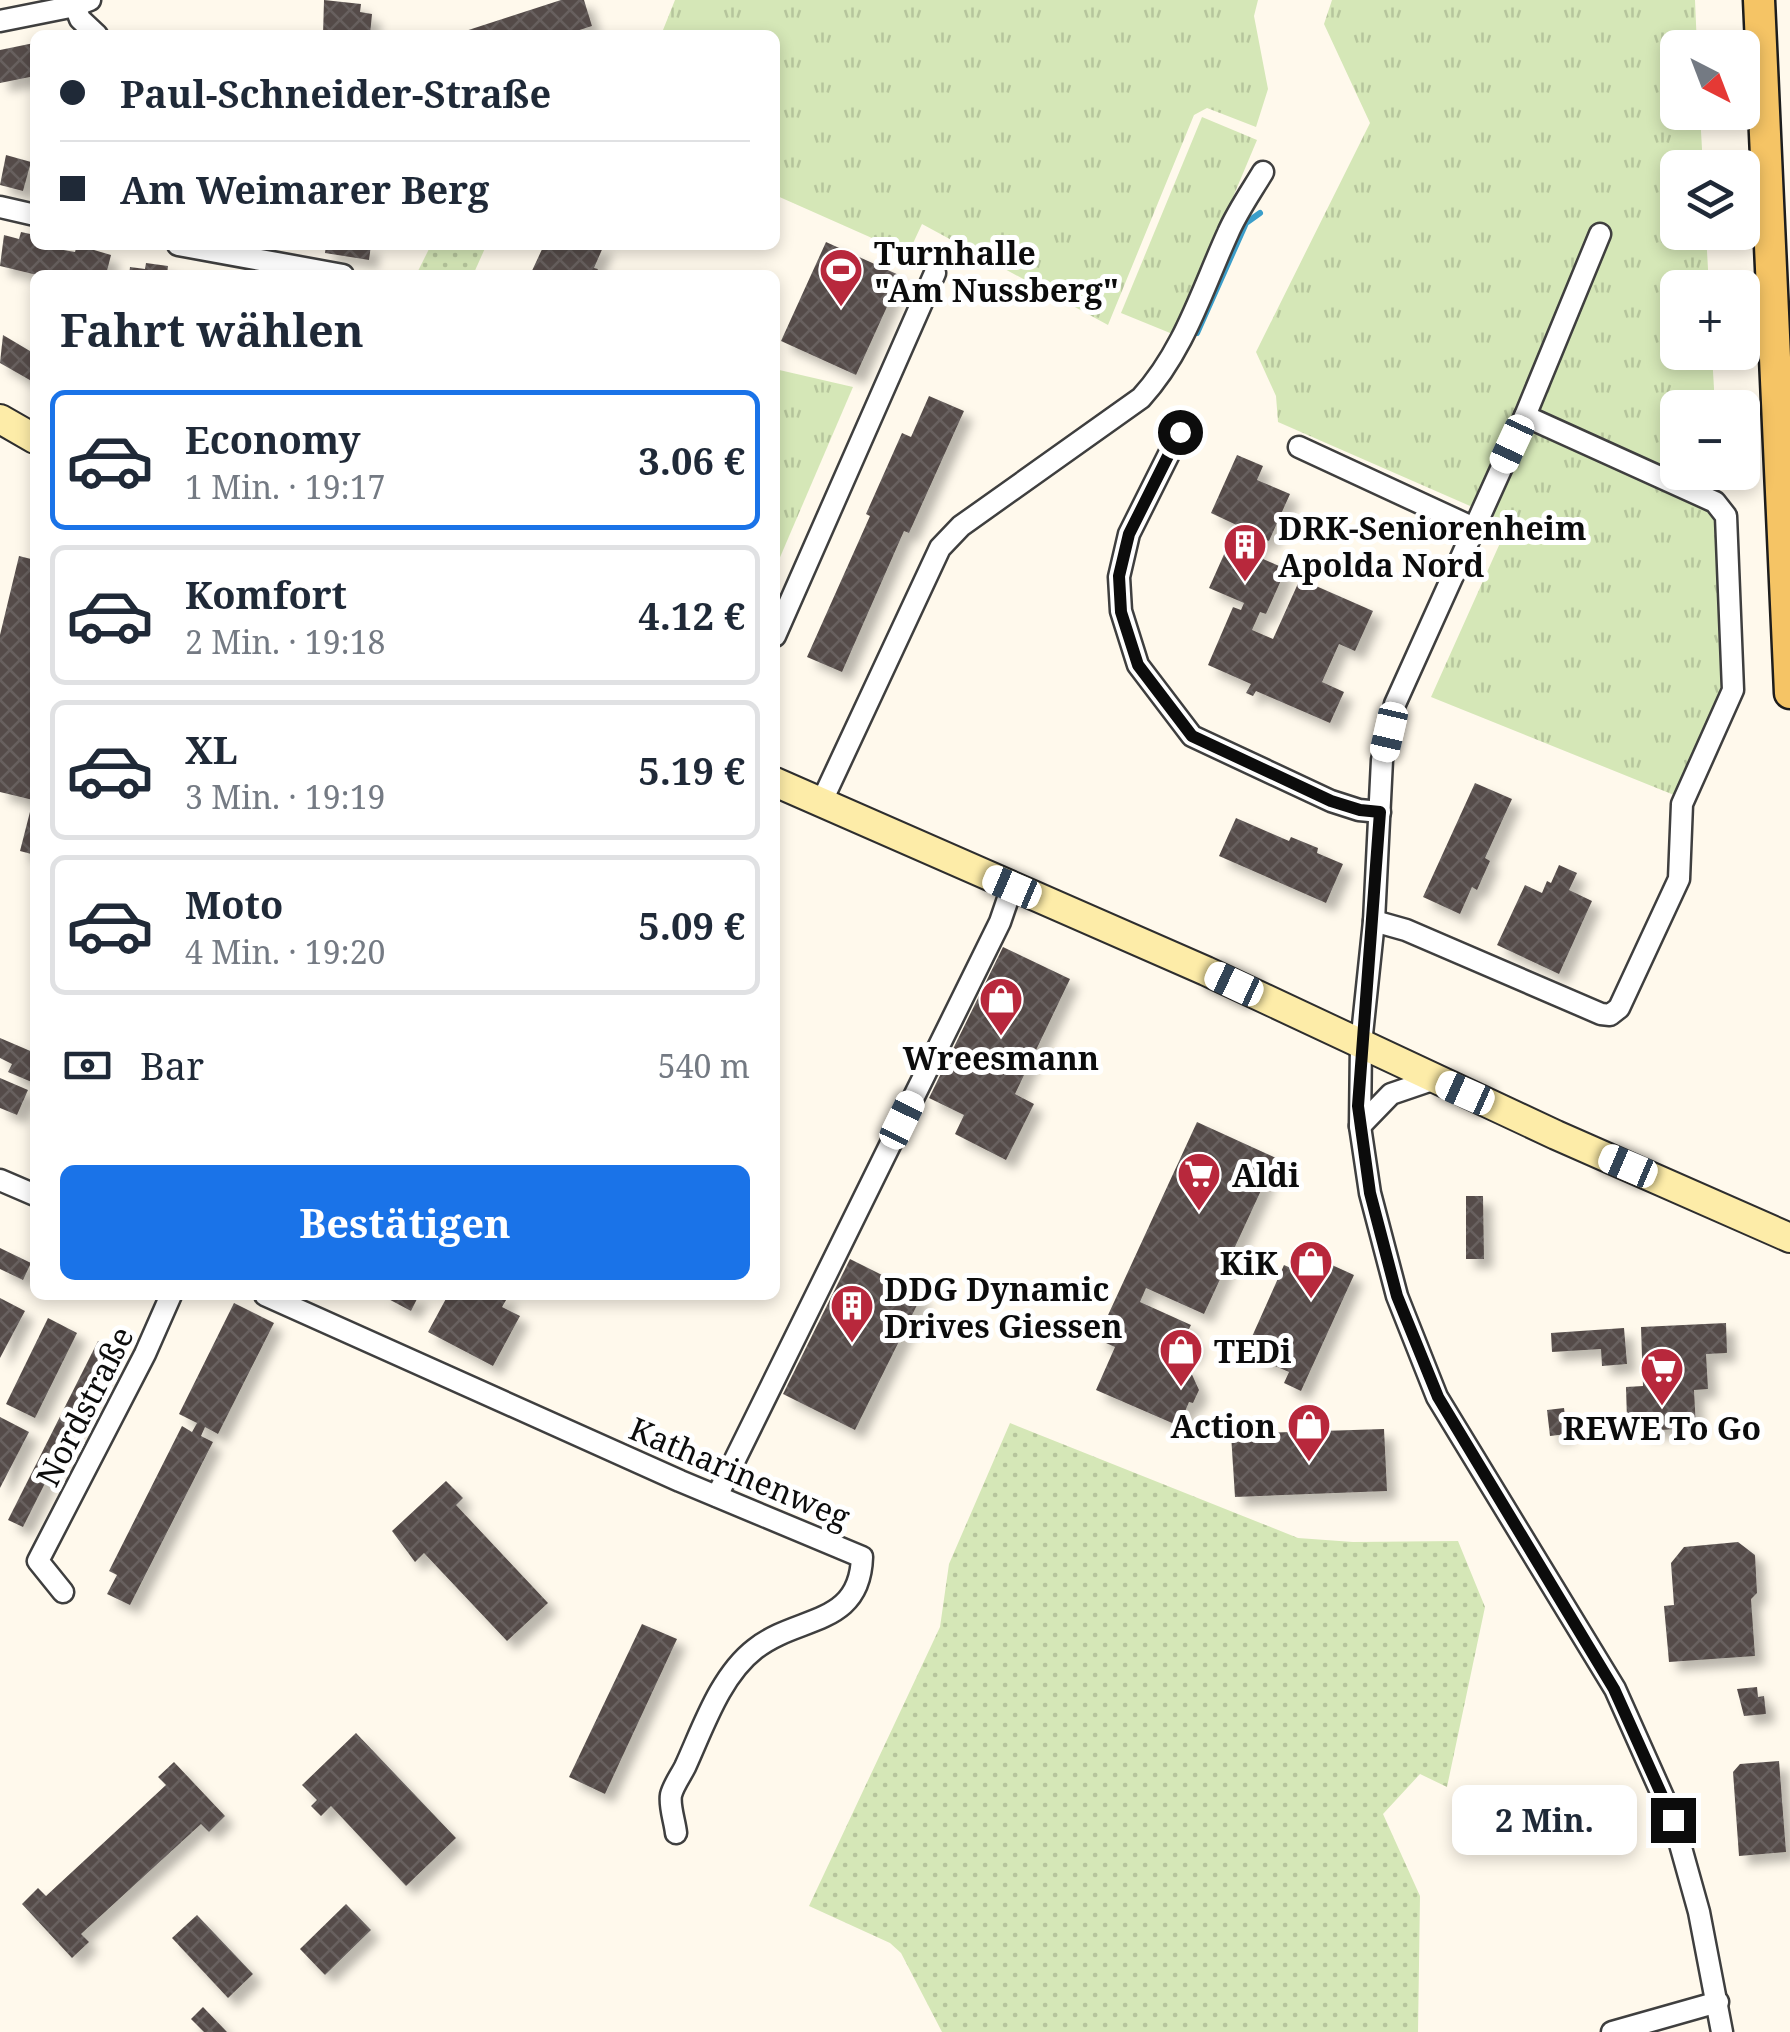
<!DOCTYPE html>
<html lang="de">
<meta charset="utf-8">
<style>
:root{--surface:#fff;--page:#f6f6f7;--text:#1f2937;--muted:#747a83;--line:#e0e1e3;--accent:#1a73e8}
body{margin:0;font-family:"Noto Serif",serif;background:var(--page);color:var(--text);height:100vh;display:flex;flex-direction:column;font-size:38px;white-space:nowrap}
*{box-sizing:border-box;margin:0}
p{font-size:32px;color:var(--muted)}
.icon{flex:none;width:55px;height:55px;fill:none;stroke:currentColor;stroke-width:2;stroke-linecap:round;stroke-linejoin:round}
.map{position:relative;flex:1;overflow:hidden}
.panel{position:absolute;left:30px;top:270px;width:750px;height:1030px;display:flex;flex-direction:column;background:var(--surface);border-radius:15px;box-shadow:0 5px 15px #0003}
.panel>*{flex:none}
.top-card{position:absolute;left:30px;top:30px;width:750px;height:220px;border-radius:15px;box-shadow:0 5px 15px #0003;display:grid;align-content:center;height:220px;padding:0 30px;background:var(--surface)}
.needle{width:65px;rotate:138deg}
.buttons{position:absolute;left:1660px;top:30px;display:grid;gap:20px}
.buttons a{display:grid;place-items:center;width:100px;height:100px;border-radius:15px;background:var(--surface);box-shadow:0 5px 15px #0003;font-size:50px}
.end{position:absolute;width:45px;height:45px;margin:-22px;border:12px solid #0c0c0c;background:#fff;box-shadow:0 0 0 5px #fff}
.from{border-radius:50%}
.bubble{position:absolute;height:70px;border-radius:15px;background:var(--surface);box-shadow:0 5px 15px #0003;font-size:32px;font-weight:700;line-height:70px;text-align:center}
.car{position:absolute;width:30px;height:60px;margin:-30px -15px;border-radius:12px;box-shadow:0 0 8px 2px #0007;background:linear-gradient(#fff 24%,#345 0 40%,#fff 0 76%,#345 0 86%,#fff 0)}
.top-card b{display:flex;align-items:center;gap:35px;height:95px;font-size:38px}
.top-card b+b{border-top:2px solid var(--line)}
.top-card i{width:25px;height:25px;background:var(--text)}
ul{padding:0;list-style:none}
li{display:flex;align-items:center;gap:30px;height:140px;margin:0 20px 15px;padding:0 10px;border:5px solid var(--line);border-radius:15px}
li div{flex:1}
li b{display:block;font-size:38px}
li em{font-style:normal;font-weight:700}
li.selected{border-color:var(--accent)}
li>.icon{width:90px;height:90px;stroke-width:1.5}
h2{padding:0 30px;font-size:45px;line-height:120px}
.pay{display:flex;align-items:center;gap:25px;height:110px;padding:0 30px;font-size:38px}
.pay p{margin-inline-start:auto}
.primary-button{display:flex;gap:20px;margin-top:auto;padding:20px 30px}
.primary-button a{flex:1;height:115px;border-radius:15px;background:var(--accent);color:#fff;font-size:40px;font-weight:700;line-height:115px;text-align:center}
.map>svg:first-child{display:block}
.grass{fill:url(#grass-tufts)}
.park{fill:url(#park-dots)}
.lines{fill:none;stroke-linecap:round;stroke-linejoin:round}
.stream{stroke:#3b9eca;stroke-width:6}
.building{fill:url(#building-cross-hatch);filter:url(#shadow)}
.street-casing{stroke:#3f3f3f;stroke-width:25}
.secondary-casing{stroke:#2e2e2e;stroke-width:32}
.primary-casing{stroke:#1d1d1d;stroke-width:35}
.street{stroke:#fff;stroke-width:20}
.secondary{stroke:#fdeca8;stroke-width:28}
.primary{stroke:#f5c465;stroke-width:30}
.route{stroke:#0c0c0c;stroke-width:12}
.labels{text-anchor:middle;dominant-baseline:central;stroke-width:10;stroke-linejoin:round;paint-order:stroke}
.poi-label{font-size:32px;font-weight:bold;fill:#0c0c0c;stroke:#fff;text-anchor:start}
.street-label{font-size:32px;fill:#0c0c0c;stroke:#fff}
</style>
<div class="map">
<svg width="1790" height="2032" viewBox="0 0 1790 2032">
<defs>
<pattern id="grass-tufts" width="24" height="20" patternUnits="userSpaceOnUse" patternTransform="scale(2.5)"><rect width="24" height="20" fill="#d5e7b7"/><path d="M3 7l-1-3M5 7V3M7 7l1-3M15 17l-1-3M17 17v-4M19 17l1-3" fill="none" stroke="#b6c59c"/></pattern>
<pattern id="park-dots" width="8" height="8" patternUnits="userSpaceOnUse" patternTransform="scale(2.5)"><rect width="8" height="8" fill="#d5e7b7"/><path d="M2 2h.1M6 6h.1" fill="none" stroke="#b6c59c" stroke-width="1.8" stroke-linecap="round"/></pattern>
<pattern id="building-cross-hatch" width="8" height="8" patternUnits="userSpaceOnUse" patternTransform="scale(2.5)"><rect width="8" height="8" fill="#544c49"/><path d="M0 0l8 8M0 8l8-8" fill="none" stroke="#68615f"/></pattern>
<filter id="shadow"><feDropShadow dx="9" dy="9" stdDeviation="5" flood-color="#0004"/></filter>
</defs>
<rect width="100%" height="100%" fill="#fff9ec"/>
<g class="grass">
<polygon points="675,0 1258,0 1254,16 1268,89 1256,127 1207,108 1194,115 1108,325 922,224 908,254 775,195 775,35 661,35"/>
<polygon points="1332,0 1695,0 1697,47 1678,48 1678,112 1700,113 1703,167 1678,168 1678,232 1706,233 1709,287 1678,288 1678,352 1712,353 1715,407 1678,408 1678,472 1718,473 1728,681 1679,797 1431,697 1509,523 1278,422 1276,396 1256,352 1370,123 1324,24"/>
<polygon points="1202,117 1257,140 1175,335 1121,313"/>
<polygon points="775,369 853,387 775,569"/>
</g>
<g class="park">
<polygon points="431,245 483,245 486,246 473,275 416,275"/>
<polygon points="1010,1423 1298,1538 1353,1542 1458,1541 1485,1607 1447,1787 1420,1774 1383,1814 1420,1896 1418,2032 942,2032 901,1953 890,1943 809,1906 940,1627 949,1564"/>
</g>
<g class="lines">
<polyline class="stream" points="1197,333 1246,223 1260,213"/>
</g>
<g class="building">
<polygon points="324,0 361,4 360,12 372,14 370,35 323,35"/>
<polygon points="561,0 584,0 592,26 564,35 453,35"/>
<polygon points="34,43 35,76 0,83 0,50"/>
<polygon points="6,155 31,162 23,191 0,185"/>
<polygon points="21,232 35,235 35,245 75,252 77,245 111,255 106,275 37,275 0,266 4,235 19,239"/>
<polygon points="826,242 901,276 856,375 781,341"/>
<polygon points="326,245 371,245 369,260 325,253"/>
<polygon points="544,245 604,245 594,268 598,269 595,275 530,275"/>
<polygon points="146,263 168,266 167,275 129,275 130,267 145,269"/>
<polygon points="3,335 35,354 35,383 0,363"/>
<polygon points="929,396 964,411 909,533 904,531 842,672 807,657 870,516 866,514 902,433 911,437"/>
<polygon points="1237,455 1263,466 1257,480 1290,494 1269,541 1262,538 1254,555 1286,569 1266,614 1260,612 1252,630 1273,639 1300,579 1373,611 1355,651 1339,644 1322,682 1344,692 1330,723 1256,691 1253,696 1246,693 1251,684 1208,665 1233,607 1241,610 1244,603 1209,588 1234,532 1242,536 1245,529 1211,513"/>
<polygon points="19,556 35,560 35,677 32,690 35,691 35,855 20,851 33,800 0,792 0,635"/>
<polygon points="1475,783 1512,799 1485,858 1490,861 1477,890 1472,887 1460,914 1423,897"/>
<polygon points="1236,818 1289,841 1291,837 1318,848 1317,853 1343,864 1326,903 1219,856"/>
<polygon points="1559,865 1577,873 1569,890 1592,901 1559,974 1497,945 1525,885 1542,893 1547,881 1551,883"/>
<polygon points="1003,947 1070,979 1015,1094 1034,1104 1006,1160 955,1134 964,1115 929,1098"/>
<polygon points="0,1038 35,1053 34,1083 8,1072 12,1064 0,1058"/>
<polygon points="0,1078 28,1090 17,1115 0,1108"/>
<polygon points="1197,1122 1276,1158 1204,1314 1146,1288 1140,1302 1191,1325 1186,1335 1197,1340 1189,1358 1177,1353 1173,1361 1189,1368 1199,1390 1193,1403 1189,1402 1179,1426 1096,1390 1115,1347 1097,1339"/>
<polygon points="1466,1196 1483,1196 1484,1259 1466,1259"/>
<polygon points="0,1248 31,1263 23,1280 0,1269"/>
<polygon points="1301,1251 1354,1275 1301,1391 1284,1383 1289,1372 1254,1357 1256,1354 1246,1350 1284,1265 1293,1269"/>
<polygon points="850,1259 922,1295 855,1430 783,1394"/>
<polygon points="381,1295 419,1295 411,1311"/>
<polygon points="448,1295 509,1295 502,1307 520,1316 493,1366 428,1332"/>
<polygon points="0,1298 25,1311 0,1358"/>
<polygon points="234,1303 274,1323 218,1434 205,1427 201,1436 213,1442 130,1605 107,1594 117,1575 109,1571 182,1426 192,1432 197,1423 179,1414"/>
<polygon points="48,1318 77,1333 35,1418 6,1404"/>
<polygon points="1726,1323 1727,1353 1706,1354 1708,1389 1694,1390 1696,1428 1642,1431 1642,1420 1627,1420 1626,1387 1643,1386 1641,1327"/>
<polygon points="1624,1328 1627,1364 1602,1366 1601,1349 1552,1352 1551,1333"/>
<polygon points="98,1341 113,1348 23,1527 8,1520"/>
<polygon points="1564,1408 1567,1434 1550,1436 1547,1410"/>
<polygon points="0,1417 29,1432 0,1488"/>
<polygon points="1384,1429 1387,1491 1235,1497 1231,1434"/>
<polygon points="446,1481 463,1498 456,1505 548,1603 507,1641 424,1553 415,1562 392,1531"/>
<polygon points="1738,1542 1755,1555 1757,1593 1751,1599 1755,1656 1669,1662 1664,1606 1674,1605 1671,1563 1684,1547"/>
<polygon points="642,1624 677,1639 605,1794 569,1777"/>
<polygon points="1757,1687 1758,1697 1764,1696 1766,1714 1744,1716 1737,1689"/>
<polygon points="356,1733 456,1838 406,1886 331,1806 321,1816 311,1806 317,1800 302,1785"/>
<polygon points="1779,1761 1786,1852 1739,1856 1733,1772 1740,1764"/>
<polygon points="174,1762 225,1816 209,1832 201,1824 81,1934 89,1942 72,1958 22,1904 38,1888 46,1896 166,1785 158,1777"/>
<polygon points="346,1904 371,1930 325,1975 300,1949"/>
<polygon points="197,1915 253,1974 228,1998 172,1938"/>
<polygon points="203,2007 227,2032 204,2032 191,2019"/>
</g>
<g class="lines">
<defs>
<g id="street">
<polyline points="75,6 80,19 97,35"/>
<polyline points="0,21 75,6 90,0"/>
<polyline points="0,207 35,215"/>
<polyline points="1600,234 1525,416 1395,704 1382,760 1374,921 1361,1044 1360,1126 1370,1193 1397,1296 1437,1397 1615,1689 1673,1819 1699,1912 1722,2032"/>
<polyline points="178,245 343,275"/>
<polyline points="1180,432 1129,534 1119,577 1121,611 1138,665 1192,736 1331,801 1359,810 1380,812"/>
<polyline points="1299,447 1474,528"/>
<polyline points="775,636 935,273"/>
<path d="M 821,803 L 940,548 L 961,526 L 1141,398 C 1184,351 1202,290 1228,233 C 1237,212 1251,192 1263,172"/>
<polyline points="1374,921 1406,930 1601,1014 1610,1015 1619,1008 1679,879 1682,804 1733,690 1726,516 1715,502 1525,416"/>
<polyline points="1360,1126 1391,1094 1435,1079"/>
<polyline points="0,1180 35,1195"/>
<path d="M 265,1295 L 680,1481 L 862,1557 C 860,1627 798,1615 755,1649 C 720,1676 703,1728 685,1767 C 681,1775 673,1786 671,1795 C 669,1806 675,1822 676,1833"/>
<polyline points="717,1496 1000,922 1012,887"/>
<polyline points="63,1592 38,1561 145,1354 171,1295"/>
<polyline points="1612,2032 1718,2002"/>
</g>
<g id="secondary">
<polyline points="0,419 35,439"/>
<polyline points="775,782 1206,971 1556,1135 1790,1238"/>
</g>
<polyline id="primary" points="1759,0 1790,693"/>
</defs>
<use href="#street" class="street-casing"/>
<use href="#secondary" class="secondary-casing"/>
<use href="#primary" class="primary-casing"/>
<use href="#street" class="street"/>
<use href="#secondary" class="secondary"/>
<use href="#primary" class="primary"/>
</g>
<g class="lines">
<polyline class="route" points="1180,432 1129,534 1119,576 1121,612 1138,665 1192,736 1331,801 1360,810 1380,812 1358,1106 1370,1193 1397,1296 1438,1397 1614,1689 1673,1820"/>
</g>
<defs>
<symbol id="stadium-pin" viewBox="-11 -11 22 30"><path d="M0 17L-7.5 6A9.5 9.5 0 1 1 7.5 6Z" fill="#b8283c" stroke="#fff"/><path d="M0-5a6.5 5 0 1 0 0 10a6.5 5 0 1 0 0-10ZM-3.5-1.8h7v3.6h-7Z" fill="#fff"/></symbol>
<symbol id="building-pin" viewBox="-11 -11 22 30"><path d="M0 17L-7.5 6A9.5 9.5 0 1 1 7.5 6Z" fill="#b8283c" stroke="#fff"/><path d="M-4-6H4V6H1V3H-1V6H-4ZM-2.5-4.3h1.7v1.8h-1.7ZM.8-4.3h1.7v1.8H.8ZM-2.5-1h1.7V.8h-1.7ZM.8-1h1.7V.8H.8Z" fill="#fff"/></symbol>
<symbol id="shop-pin" viewBox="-11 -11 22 30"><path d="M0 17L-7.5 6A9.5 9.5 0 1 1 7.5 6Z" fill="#b8283c" stroke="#fff"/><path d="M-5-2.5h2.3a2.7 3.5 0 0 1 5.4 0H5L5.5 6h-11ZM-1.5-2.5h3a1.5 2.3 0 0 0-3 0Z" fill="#fff"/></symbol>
<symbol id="supermarket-pin" viewBox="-11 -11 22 30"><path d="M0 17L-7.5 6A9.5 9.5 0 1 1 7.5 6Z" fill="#b8283c" stroke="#fff"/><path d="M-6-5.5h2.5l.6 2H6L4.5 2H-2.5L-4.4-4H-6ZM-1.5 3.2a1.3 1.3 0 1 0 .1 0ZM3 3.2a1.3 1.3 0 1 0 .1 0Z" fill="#fff"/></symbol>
</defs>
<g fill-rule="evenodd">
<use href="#stadium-pin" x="816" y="245" width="50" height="68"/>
<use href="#building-pin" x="1220" y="520" width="50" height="68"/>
<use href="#shop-pin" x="976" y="974" width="50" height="68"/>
<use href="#supermarket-pin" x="1174" y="1149" width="50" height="68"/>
<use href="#shop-pin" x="1286" y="1237" width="50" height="68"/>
<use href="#building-pin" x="827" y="1281" width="50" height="68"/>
<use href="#shop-pin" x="1156" y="1325" width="50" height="68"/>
<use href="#supermarket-pin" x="1637" y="1344" width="50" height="68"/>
<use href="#shop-pin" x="1284" y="1400" width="50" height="68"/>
</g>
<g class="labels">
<g class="poi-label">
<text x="874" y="252">Turnhalle<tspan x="874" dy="37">"Am Nussberg"</tspan></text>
<text x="1278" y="527">DRK-Seniorenheim<tspan x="1278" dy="37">Apolda Nord</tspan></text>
<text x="1001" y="1057" text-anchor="middle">Wreesmann</text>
<text x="1232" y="1174">Aldi</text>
<text x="1278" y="1262" text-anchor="end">KiK</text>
<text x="884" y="1288">DDG Dynamic<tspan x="884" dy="37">Drives Giessen</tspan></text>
<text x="1214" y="1350">TEDi</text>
<text x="1276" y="1425" text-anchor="end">Action</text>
<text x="1662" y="1427" text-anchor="middle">REWE To Go</text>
</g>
<g class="street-label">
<text transform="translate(84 1406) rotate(-63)">Nordstraße</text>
<text transform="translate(740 1472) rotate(23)">Katharinenweg</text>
</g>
</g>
</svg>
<div class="buttons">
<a><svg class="needle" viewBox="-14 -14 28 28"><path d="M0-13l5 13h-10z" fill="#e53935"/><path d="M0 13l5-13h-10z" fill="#747a83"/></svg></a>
<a><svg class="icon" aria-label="layers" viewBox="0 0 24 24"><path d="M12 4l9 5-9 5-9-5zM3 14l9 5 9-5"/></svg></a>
<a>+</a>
<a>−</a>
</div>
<i class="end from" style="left:1180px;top:432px"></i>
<i class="end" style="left:1673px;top:1820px"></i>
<div class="bubble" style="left:1452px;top:1785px;width:185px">2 Min.</div>
<i class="car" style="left:1512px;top:444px;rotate:205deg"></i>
<i class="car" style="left:1389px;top:732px;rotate:193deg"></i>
<i class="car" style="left:1012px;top:887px;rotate:293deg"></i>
<i class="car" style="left:1234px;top:984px;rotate:295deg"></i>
<i class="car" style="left:1465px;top:1093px;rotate:294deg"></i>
<i class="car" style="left:902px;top:1120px;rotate:26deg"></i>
<i class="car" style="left:1628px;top:1166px;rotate:293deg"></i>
<div class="top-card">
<b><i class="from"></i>Paul-Schneider-Straße</b>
<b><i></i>Am Weimarer Berg</b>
</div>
<section class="panel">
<h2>Fahrt wählen</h2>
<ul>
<li class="selected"><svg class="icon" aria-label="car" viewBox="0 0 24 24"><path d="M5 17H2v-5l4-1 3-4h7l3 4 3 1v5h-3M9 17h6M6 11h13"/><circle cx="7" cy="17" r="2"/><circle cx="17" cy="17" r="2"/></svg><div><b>Economy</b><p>1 Min. · 19:17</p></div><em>3.06 €</em></li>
<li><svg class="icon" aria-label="car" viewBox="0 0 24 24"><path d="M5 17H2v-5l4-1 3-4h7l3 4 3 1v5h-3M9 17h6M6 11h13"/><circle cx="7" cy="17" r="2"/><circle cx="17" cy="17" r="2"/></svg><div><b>Komfort</b><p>2 Min. · 19:18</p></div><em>4.12 €</em></li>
<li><svg class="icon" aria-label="car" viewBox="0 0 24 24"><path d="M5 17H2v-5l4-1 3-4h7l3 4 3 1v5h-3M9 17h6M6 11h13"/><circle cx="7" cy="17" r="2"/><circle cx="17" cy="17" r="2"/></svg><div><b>XL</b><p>3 Min. · 19:19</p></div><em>5.19 €</em></li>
<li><svg class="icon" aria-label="car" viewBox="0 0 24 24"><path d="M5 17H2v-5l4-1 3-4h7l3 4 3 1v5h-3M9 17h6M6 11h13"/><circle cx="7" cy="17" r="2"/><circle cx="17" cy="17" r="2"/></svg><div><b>Moto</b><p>4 Min. · 19:20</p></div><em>5.09 €</em></li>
</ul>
<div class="pay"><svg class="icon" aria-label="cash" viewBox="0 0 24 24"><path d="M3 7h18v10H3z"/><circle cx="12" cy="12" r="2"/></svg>Bar<p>540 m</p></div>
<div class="primary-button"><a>Bestätigen</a></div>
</section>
</div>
